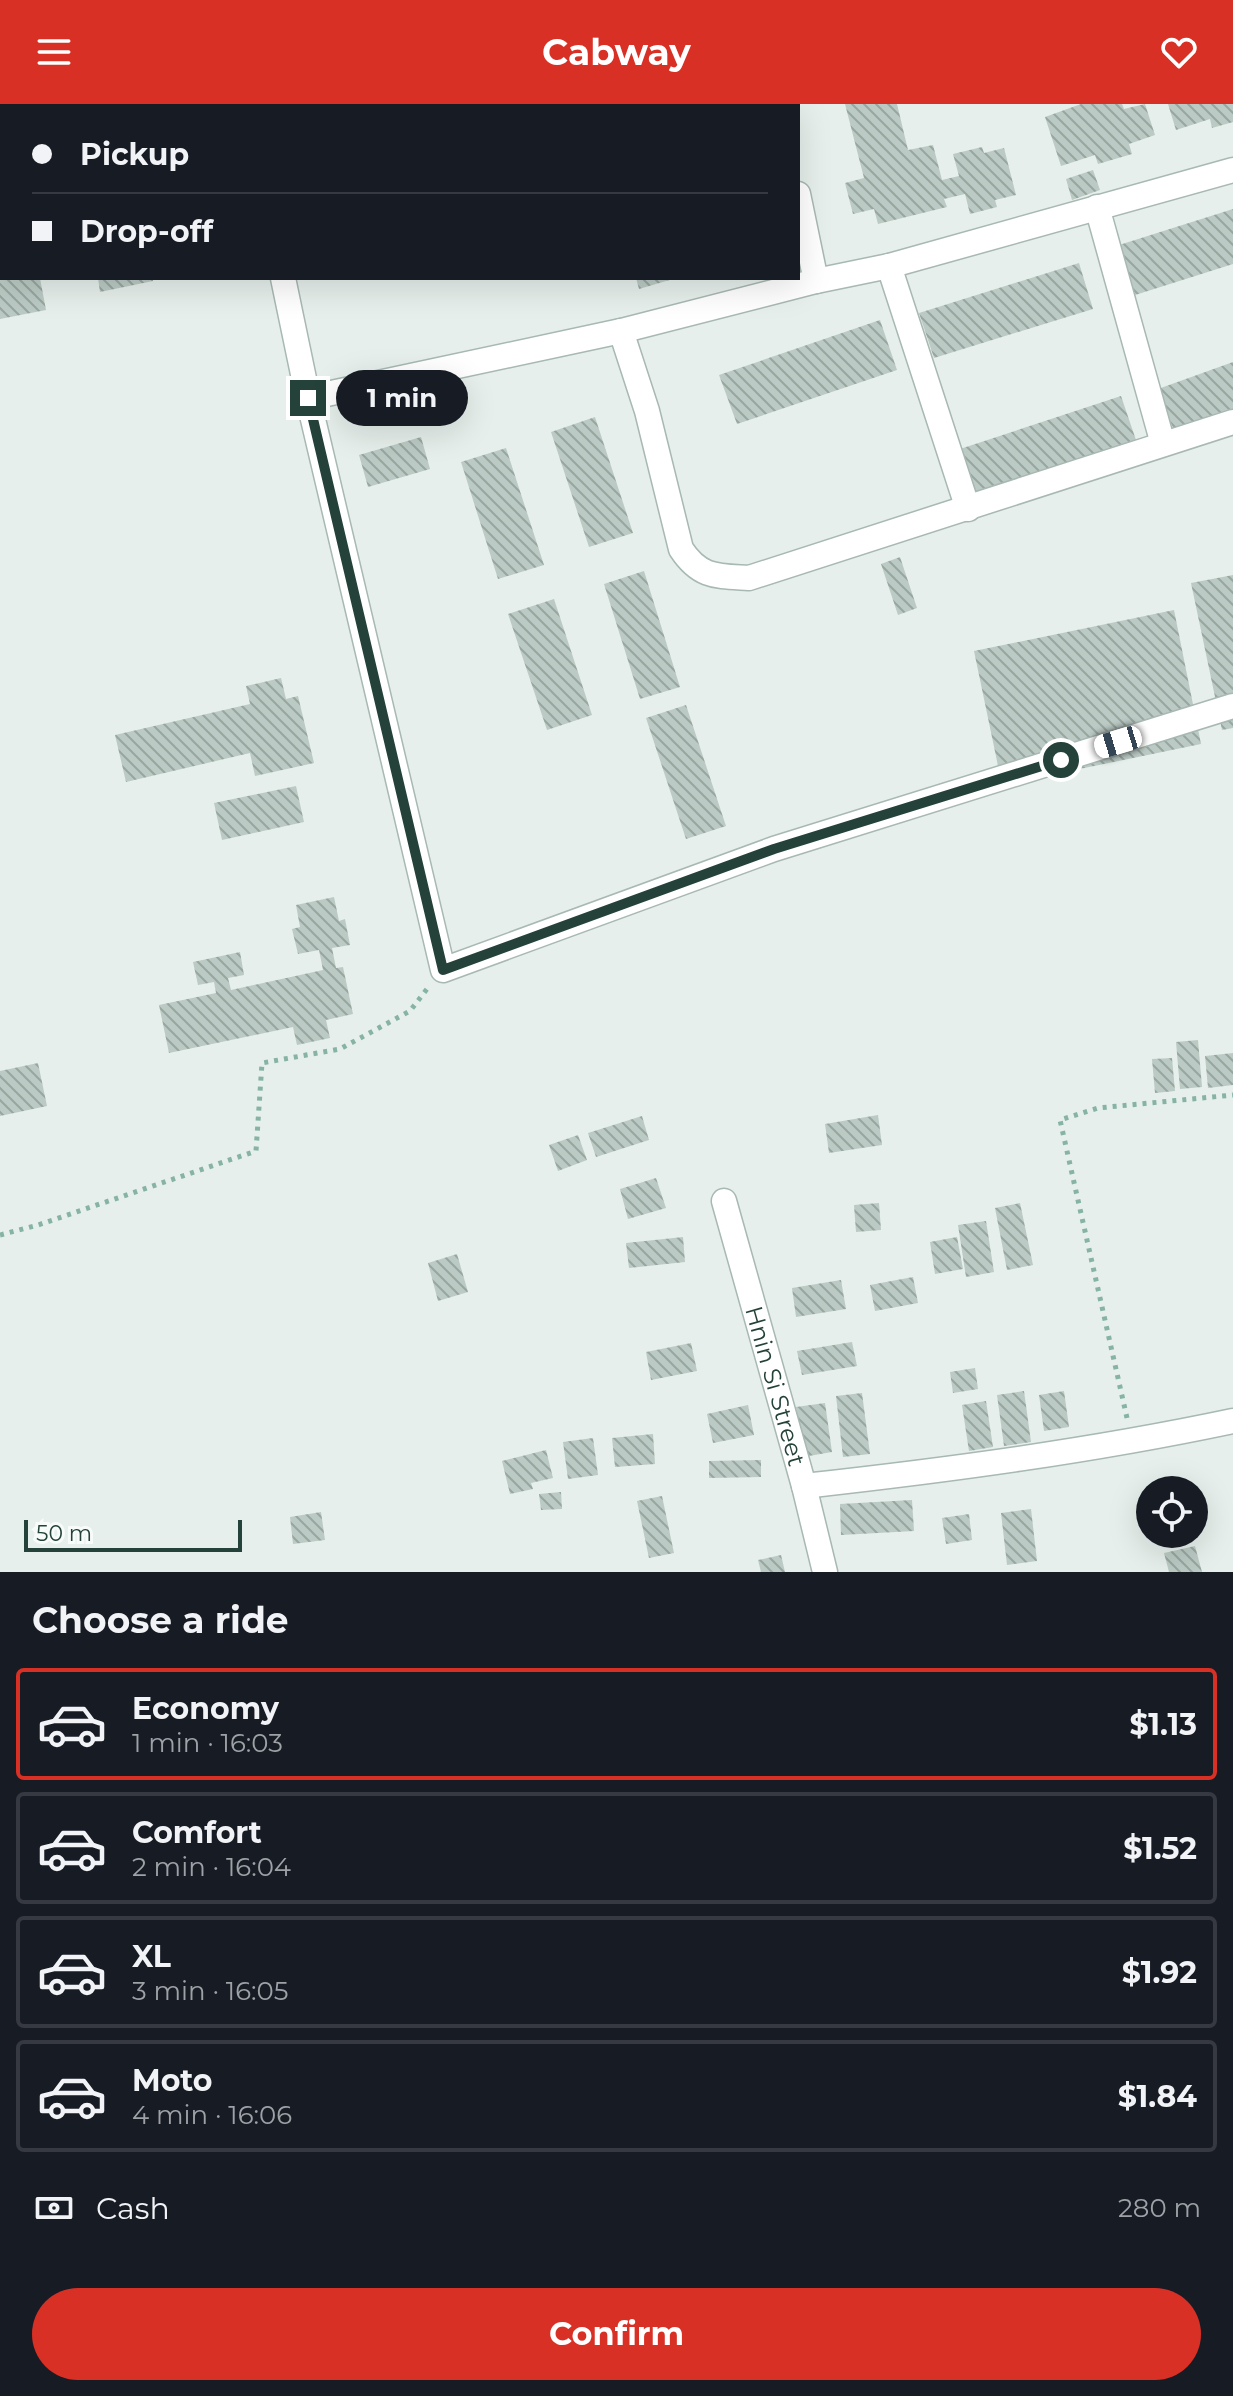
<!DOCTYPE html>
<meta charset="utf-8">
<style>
:root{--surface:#171b24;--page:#242831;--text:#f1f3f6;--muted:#9ea1a6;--line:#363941;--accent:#d93025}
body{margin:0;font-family:Montserrat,sans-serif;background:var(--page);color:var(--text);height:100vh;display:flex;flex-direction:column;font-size:30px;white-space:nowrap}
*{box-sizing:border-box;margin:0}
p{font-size:26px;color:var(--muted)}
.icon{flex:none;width:44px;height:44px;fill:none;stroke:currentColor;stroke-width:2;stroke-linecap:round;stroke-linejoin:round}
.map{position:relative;height:1468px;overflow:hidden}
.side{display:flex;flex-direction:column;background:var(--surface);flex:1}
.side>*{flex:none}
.top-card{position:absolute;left:0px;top:0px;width:800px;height:176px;box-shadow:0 8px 32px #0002;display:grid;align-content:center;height:176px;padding:0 32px;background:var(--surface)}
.controls{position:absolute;left:1136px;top:1372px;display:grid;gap:16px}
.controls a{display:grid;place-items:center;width:72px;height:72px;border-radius:50%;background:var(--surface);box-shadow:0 8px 32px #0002;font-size:40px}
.scale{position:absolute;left:24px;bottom:20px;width:218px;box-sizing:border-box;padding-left:8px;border:4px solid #24423a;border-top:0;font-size:22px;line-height:28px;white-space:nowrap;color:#24423a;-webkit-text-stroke:6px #f7fbf9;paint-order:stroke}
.end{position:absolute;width:36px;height:36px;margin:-18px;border:10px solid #24423a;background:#fff;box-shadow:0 0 0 4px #fff}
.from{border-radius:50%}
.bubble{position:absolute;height:56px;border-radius:28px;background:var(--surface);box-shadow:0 8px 32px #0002;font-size:26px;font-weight:700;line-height:56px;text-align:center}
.car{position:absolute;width:24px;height:48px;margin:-24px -12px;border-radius:10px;box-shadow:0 0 6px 2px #0007;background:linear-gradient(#fff 24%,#345 0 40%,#fff 0 76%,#345 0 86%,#fff 0)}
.top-card b{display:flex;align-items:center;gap:28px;height:76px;font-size:30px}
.top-card b+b{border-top:2px solid var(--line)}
.top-card i{width:20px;height:20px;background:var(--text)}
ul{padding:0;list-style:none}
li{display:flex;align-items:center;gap:24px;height:112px;margin:0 16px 12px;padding:0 16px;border:4px solid var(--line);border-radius:8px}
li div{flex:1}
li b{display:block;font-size:30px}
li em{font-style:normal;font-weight:700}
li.on{border-color:var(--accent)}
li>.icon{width:72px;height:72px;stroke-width:1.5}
h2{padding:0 32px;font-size:36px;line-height:96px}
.pay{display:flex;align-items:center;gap:20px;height:88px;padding:0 32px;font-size:30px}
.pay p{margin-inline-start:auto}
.cta{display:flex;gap:16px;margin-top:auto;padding:16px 32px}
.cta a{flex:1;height:92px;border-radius:48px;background:var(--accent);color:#fff;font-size:32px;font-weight:700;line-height:92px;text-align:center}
header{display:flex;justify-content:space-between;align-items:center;height:104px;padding:0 32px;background:var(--accent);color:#fff;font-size:36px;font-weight:700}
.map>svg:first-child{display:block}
.building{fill:url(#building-back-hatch)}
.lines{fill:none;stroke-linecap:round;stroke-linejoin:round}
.minor-casing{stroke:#a8b8b2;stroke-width:27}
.path{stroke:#86b3a5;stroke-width:5;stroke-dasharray:4 6;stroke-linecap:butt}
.minor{stroke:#fff;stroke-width:24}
.route{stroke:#24423a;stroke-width:10}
.labels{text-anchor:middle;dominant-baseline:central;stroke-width:8;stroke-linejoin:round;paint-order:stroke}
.street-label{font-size:24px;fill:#24423a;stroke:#f7fbf9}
</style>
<header><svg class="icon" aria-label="menu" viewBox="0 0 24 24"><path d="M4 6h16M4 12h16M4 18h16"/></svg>Cabway<svg class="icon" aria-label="heart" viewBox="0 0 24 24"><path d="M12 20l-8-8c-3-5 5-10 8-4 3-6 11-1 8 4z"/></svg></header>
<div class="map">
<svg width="1233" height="1468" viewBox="0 0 1233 1468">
<defs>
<pattern id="building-back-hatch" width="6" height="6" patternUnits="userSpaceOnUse" patternTransform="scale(2)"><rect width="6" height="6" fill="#bbcac4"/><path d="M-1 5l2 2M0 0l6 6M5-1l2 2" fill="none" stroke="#98a6a0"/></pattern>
</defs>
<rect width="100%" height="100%" fill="#e6efeb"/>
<g class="building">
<polygon points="845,0 897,0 908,46 933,41 942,76 959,72 953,50 982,43 984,49 1004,44 1016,91 995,96 997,103 970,110 965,90 944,95 947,103 878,120 874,105 853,110 845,79 864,74"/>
<polygon points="1081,0 1122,0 1124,5 1145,0 1155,31 1129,40 1132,50 1098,60 1095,51 1061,62 1045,13"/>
<polygon points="1168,0 1233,0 1233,18 1212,24 1210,15 1176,26"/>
<polygon points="1093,66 1100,86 1072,96 1066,75"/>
<polygon points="1233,105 1233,160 1132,192 1116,142"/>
<polygon points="1079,159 1093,205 934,254 919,209"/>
<polygon points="0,174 40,174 46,206 0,215"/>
<polygon points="98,174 153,174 153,177 100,188"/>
<polygon points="636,174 673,174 673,175 639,185"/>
<polygon points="880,216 897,266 737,320 719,271"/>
<polygon points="1233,258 1233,309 1175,330 1158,285"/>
<polygon points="1121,292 1137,339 976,392 960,345"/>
<polygon points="595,313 633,429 589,443 551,328"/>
<polygon points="421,333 430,365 368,383 359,351"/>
<polygon points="506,344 544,461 498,475 461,358"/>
<polygon points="900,453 917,504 898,511 881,460"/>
<polygon points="644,467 680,583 640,595 604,480"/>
<polygon points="1233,471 1233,624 1222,626 1191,479"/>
<polygon points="554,495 592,611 547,626 508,510"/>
<polygon points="1174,506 1201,640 1002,681 974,547"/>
<polygon points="281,574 286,595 298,592 314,659 255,672 250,649 126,678 115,631 250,600 246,582"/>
<polygon points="686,601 726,722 686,735 646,614"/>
<polygon points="296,682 304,718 222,736 214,699"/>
<polygon points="334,793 339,817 345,815 350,841 332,844 336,864 343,863 353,910 326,916 330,934 297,941 293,923 169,949 159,901 216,889 214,878 198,881 193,858 240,848 244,871 228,874 231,886 323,866 319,846 298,850 292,825 300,823 296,801"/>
<polygon points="1198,936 1202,983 1180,985 1176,938"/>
<polygon points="1233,949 1233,981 1208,984 1205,952"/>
<polygon points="1172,954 1175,987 1155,989 1152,955"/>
<polygon points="38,959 47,1002 0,1012 0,967"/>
<polygon points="878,1011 882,1041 829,1049 825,1020"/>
<polygon points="642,1012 649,1036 596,1053 588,1029"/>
<polygon points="578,1031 587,1056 558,1067 549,1041"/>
<polygon points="656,1074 666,1104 628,1115 620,1085"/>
<polygon points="879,1099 881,1126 856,1128 854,1101"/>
<polygon points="1020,1099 1033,1161 1007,1166 995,1104"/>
<polygon points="986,1117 994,1168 966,1173 958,1121"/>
<polygon points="683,1133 685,1158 629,1164 626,1139"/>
<polygon points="957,1133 963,1165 935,1170 930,1138"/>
<polygon points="457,1150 468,1188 438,1197 428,1159"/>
<polygon points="913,1173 918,1199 875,1207 870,1181"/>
<polygon points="841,1176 846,1205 796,1213 792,1184"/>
<polygon points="852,1238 857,1262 802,1271 797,1247"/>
<polygon points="691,1239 697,1267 651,1276 646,1248"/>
<polygon points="975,1264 978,1285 953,1289 950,1268"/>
<polygon points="1024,1287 1031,1338 1004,1342 997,1291"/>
<polygon points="1064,1287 1069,1323 1044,1327 1039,1291"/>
<polygon points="862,1289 870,1350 843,1353 836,1292"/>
<polygon points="986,1297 993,1343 969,1347 962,1301"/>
<polygon points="825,1299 832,1348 803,1353 796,1303"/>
<polygon points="748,1301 754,1331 713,1339 707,1310"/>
<polygon points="653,1330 655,1360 615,1363 612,1334"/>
<polygon points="593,1334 598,1371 568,1375 563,1338"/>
<polygon points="546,1346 553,1374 531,1379 533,1385 510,1390 502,1357"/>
<polygon points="761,1356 761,1373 709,1374 709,1357"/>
<polygon points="561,1388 562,1405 541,1406 539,1390"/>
<polygon points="662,1392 674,1449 649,1454 637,1397"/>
<polygon points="912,1396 914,1427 841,1431 840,1400"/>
<polygon points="1031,1405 1037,1457 1007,1461 1001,1409"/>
<polygon points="321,1408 325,1436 293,1440 290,1413"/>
<polygon points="969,1410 972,1436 946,1440 942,1414"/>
<polygon points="1195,1442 1202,1468 1169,1468 1164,1449"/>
<polygon points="781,1451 785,1468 761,1468 758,1456"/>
</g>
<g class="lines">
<defs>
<g id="minor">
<polyline points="247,0 247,2"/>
<polyline points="780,0 780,2"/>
<polyline points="798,90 816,177"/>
<polyline points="1097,103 1163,340"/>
<polyline points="889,162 968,405"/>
<polyline points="283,174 308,294 443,866 774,745 1233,602"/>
<path d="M 621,227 L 647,307 L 681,445 C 700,474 717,472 749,474 L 1233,318"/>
<polyline points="308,294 621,227 816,177 889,162 1233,66"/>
<path id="s1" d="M 724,1097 L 804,1382 L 825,1468"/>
<path d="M 804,1382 C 948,1366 1091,1347 1233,1317"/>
</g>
</defs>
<use href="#minor" class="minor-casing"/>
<g class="path">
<polyline points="0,1131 38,1121 256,1047 262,959 340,945 410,907 427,885"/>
<polyline points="1127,1314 1060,1016 1098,1004 1233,991"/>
</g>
<use href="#minor" class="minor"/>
</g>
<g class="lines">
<polyline class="route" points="308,294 443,866 774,745 1061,656"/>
</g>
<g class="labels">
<g class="street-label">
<text stroke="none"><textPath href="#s1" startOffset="192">Hnin Si Street</textPath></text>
</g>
</g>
</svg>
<div class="controls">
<a><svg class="icon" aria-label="locate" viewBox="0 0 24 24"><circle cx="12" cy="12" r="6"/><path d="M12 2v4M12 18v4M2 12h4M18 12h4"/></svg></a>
</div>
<div class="scale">50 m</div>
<i class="end from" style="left:1061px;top:656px"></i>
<i class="end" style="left:308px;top:294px"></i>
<div class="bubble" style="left:336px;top:266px;width:132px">1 min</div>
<i class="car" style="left:1118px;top:638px;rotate:253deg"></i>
<div class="top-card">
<b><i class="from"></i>Pickup</b>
<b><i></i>Drop-off</b>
</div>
</div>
<section class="side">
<h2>Choose a ride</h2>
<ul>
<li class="on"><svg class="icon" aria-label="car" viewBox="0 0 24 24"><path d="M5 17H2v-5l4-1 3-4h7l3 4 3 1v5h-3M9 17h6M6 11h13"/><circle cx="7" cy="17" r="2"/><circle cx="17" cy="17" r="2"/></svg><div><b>Economy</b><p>1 min · 16:03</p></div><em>$1.13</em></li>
<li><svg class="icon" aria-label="car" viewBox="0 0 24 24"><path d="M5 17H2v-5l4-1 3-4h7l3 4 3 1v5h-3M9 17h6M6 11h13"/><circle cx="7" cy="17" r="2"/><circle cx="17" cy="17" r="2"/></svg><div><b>Comfort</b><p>2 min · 16:04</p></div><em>$1.52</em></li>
<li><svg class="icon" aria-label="car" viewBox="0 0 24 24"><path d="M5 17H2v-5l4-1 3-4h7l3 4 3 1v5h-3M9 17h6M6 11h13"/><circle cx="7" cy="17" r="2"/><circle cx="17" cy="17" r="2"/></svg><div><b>XL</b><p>3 min · 16:05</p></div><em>$1.92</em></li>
<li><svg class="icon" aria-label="car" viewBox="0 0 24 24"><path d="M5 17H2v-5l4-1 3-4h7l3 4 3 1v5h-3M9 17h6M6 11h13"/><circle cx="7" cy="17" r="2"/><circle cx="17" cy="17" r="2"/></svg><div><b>Moto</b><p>4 min · 16:06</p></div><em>$1.84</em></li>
</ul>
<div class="pay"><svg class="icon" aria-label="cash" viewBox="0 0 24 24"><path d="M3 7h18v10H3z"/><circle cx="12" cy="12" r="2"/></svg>Cash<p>280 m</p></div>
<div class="cta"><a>Confirm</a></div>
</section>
